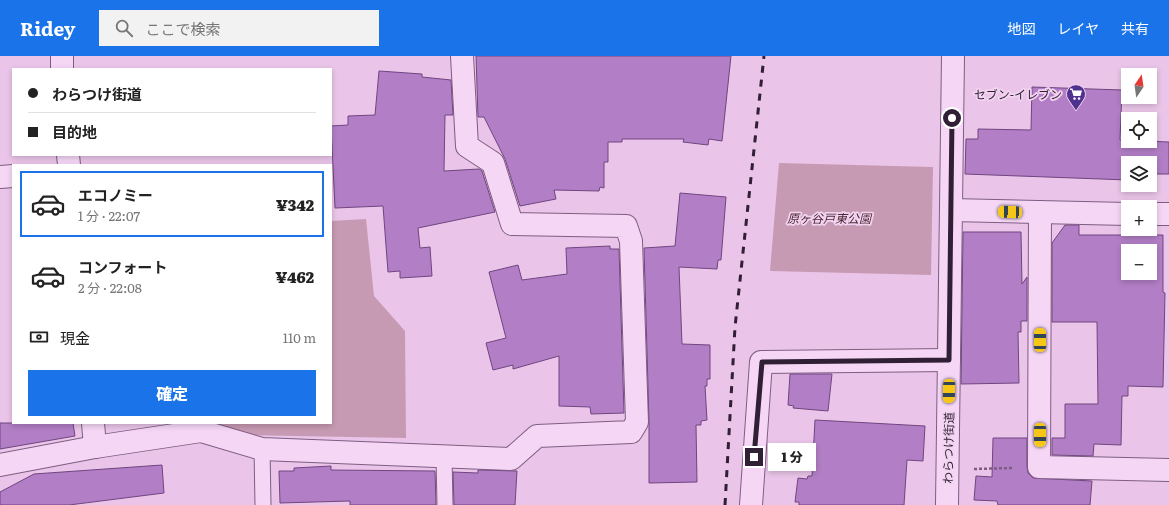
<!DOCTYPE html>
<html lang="ja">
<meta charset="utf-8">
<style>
:root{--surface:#fff;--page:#f2f2f2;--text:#222;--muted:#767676;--line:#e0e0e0;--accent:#1a73e8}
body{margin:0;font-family:Literata,"Noto Sans JP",serif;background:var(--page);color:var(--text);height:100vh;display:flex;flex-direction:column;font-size:15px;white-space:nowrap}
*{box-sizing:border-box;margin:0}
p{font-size:13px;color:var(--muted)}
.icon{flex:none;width:22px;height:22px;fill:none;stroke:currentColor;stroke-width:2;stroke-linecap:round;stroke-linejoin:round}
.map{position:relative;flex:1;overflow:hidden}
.panel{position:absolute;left:12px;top:108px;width:320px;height:260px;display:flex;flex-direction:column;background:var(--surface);border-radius:0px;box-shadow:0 2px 6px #0003}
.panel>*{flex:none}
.top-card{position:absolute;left:12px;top:12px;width:320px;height:88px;border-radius:0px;box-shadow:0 2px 6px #0003;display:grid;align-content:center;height:88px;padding:0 16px;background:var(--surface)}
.needle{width:26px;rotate:13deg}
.buttons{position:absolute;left:1121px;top:12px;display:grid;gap:8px}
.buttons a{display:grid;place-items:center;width:36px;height:36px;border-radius:0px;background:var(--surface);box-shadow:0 2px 6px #0003;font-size:20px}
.end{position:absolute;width:18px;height:18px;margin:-9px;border:5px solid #311f35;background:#fff;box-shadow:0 0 0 2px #fff}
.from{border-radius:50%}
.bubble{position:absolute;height:28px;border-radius:0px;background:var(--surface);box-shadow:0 2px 6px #0003;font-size:13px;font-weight:800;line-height:28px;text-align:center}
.car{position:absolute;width:12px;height:24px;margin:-12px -6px;border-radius:5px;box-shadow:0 0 3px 1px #0007;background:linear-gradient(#f5c518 24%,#345 0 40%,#f5c518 0 76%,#345 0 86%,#f5c518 0)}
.top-card b{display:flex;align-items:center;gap:14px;height:38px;font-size:15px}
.top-card b+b{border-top:1px solid var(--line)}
.top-card i{width:10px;height:10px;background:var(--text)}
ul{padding:7px 0 0;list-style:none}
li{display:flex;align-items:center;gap:12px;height:66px;margin:0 8px 6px;padding:0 8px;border:2px solid transparent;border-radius:0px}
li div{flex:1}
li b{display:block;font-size:15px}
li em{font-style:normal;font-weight:800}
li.current{border-color:var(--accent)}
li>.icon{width:36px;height:36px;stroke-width:1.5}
.pay{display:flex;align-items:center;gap:10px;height:44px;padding:0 16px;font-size:15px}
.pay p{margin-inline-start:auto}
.action{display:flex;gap:8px;margin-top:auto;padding:8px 16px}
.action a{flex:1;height:46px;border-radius:0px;background:var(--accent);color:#fff;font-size:16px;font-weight:800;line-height:46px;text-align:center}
header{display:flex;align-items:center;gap:24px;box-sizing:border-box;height:56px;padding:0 20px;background:var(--accent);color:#fff}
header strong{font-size:19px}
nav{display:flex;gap:22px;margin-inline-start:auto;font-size:14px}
.search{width:280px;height:36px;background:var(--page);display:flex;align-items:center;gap:10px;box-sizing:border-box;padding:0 14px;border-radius:0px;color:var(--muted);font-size:15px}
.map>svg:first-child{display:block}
.green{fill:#c79ab3}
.building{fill:#b27ec5;stroke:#704580;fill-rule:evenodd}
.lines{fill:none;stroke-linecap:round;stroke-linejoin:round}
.service-casing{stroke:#7e5d83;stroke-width:17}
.minor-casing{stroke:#7e5d83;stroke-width:24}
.path{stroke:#7e5d83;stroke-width:2.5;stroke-dasharray:3 2;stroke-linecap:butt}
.service{stroke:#f5d7f5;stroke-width:15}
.minor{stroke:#f5d7f5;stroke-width:22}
.rail{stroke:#311f35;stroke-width:3;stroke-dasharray:7 7;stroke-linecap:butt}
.route{stroke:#311f35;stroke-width:5}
.labels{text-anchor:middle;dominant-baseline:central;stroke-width:3.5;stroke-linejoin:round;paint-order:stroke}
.poi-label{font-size:12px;fill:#311f35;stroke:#f2d4f1;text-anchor:end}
.park-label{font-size:12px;font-style:italic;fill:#4f2838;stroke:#f2d4f1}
.street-label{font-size:12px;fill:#311f35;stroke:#f2d4f1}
</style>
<header>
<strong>Ridey</strong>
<div class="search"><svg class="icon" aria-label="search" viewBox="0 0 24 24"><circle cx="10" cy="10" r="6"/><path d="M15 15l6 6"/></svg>ここで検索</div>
<nav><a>地図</a><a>レイヤ</a><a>共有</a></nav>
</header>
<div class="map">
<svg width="1169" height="449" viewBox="0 0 1169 449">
<rect width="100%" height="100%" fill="#eac5e9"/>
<g class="green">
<polygon points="779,107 933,111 931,219 770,215"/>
<polygon points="366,163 374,240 405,275 406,382 246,379 211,367 331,367 331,165"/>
</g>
<g class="building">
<polygon points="476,0 731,0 722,85 709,83 708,89 683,86 684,83 622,83 622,86 608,86 608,106 604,106 604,132 600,131 599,135 554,134 556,143 520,150 505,103 484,61 478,61"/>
<polygon points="379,15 422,18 422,21 451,24 453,59 445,59 444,115 479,113 482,115 495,156 418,172 420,192 430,191 432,220 400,222 400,215 388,216 383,150 335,152 331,70 348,69 348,60 375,59"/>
<polygon points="1032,31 1122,34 1120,84 1169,86 1169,118 1154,118 1154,124 1150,124 1150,107 1128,107 1128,124 965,118 966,83 978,83 978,73 1031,74"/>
<polygon points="680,137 726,141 721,204 718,204 717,213 679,211 682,288 710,289 710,323 707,323 707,330 705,330 707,364 701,365 701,369 696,369 697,426 649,427 649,366 644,192 675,190"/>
<path d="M 1065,169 L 1079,169 L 1079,179 L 1163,179 L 1163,236 L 1165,237 L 1163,331 L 1128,330 L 1128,340 L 1122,340 L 1121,389 L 1094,388 L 1093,400 L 1052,399 L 1052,382 L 1065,382 L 1065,348 L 1098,348 L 1097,266 L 1052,266 L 1052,187 ZM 1128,195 L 1150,195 L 1150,217 L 1128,217 Z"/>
<polygon points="963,176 1021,176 1022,228 1027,221 1027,265 1021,265 1021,276 1018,276 1019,327 961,328"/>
<polygon points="610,190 610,193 619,193 624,357 591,358 590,351 559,350 559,300 513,313 513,309 493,314 486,287 506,282 489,216 518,209 522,224 567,218 566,192"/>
<polygon points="790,318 832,318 828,355 793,352 794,350 788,349"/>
<polygon points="815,364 925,370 923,405 907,404 904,449 799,449 799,446 795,446 798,422 807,423 808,420 812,420"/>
<polygon points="0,367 73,367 75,380 0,393"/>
<polygon points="993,382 1027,382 1027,411 1028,417 1033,422 1092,425 1090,449 998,449 997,445 974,444 976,420 992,421"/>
<polygon points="162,409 164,437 69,449 0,449 0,436 34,418"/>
<polygon points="331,410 331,414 435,415 436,449 350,449 350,445 280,447 279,415 294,415 294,412"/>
<polygon points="478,414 517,415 515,449 454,449 453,416 478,417"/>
</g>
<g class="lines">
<defs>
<g id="service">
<polyline points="262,393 263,449"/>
<polyline points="444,400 445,449"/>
</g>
<g id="minor">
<polyline points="62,0 62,13"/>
<polyline points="68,99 69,109"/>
<polyline points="0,121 13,120"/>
<polyline points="951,154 1128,158"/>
<polyline points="1040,156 1039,411 1169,414"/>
<polyline points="1150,158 1169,158"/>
<polyline points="93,367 95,391"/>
<polyline points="0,409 95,391 201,375 262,393 511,403 537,380 631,376 637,366 631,185 626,170 512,168 493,107 467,90 462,0"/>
<polyline points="751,449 761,306 949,304"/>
<polyline points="947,449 953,0"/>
</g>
</defs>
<use href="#service" class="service-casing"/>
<use href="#minor" class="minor-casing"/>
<polyline class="path" points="974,413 1013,412"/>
<use href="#service" class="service"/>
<use href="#minor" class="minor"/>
<polyline class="rail" points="725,449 735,271 764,0"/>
</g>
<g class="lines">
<polyline class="route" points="754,401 762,306 949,304 952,62"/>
</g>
<defs>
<symbol id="supermarket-pin" viewBox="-11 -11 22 30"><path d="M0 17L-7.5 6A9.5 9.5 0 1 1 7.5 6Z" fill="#4f328d" stroke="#f2d4f1"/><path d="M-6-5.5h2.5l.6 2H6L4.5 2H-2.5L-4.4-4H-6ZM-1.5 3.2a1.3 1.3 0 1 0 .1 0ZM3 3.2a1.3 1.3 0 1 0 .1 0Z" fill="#fff"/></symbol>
</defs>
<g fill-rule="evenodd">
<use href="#supermarket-pin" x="1065" y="27" width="22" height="30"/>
</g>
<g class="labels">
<g class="poi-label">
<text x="1062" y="38">セブン-イレブン</text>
</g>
<g class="park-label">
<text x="829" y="162">原ヶ谷戸東公園</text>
</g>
<g class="street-label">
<text transform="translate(948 392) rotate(-89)">わらつけ街道</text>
</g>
</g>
</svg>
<div class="buttons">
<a><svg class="needle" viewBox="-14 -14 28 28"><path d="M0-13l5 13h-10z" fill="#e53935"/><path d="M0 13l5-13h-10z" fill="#767676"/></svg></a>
<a><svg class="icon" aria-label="locate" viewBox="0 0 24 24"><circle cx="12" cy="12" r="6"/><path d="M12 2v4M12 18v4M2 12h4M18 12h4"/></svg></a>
<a><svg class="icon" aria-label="layers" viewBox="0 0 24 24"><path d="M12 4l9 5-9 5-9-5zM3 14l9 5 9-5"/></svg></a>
<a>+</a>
<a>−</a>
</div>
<i class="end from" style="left:952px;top:62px"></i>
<i class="end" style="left:754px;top:401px"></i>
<div class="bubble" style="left:768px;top:387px;width:48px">1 分</div>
<i class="car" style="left:1010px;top:156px;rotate:272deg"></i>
<i class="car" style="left:1040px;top:284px;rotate:0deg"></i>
<i class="car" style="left:949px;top:335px;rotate:181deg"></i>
<i class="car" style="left:1040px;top:379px;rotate:180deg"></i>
<div class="top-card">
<b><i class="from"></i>わらつけ街道</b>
<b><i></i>目的地</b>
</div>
<section class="panel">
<ul>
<li class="current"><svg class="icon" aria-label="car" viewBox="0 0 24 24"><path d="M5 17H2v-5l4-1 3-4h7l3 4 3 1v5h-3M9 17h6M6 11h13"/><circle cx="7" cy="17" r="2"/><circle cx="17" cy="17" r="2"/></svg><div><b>エコノミー</b><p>1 分 · 22:07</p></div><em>¥342</em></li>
<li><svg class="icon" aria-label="car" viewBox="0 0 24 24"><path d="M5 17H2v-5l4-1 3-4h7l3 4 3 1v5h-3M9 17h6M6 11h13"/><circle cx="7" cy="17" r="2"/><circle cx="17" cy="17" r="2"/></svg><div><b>コンフォート</b><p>2 分 · 22:08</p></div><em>¥462</em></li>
</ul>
<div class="pay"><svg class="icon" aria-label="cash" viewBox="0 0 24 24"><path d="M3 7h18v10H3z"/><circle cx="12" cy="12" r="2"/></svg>現金<p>110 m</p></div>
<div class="action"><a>確定</a></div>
</section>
</div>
